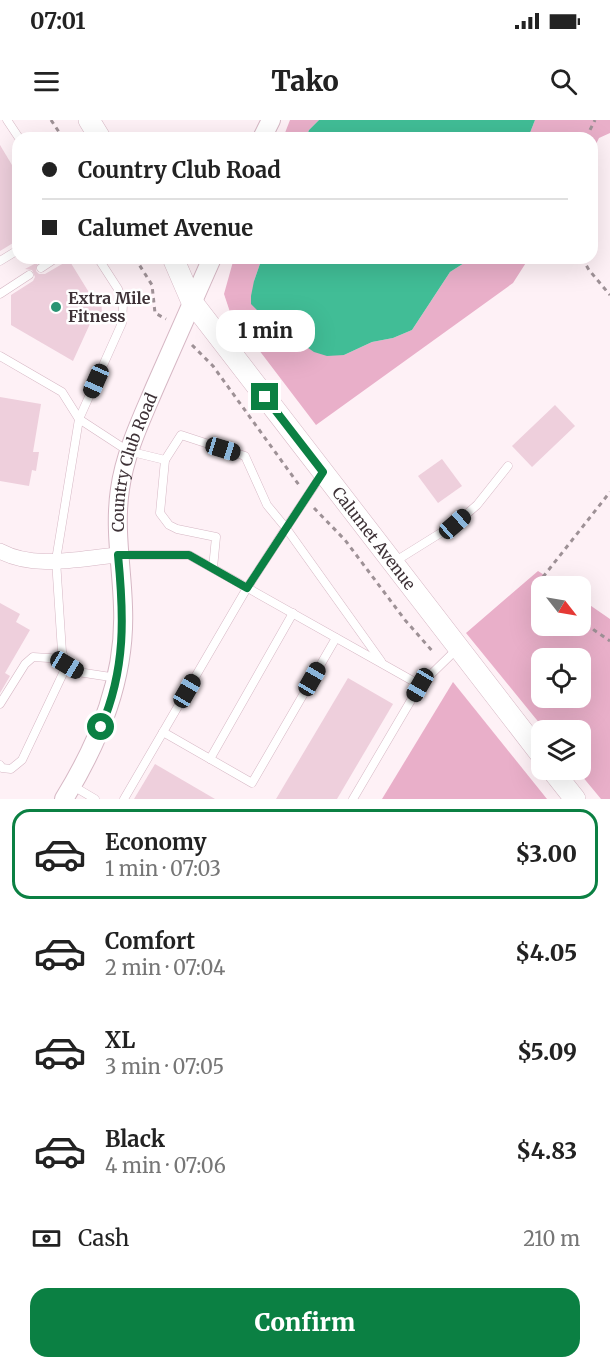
<!DOCTYPE html>
<meta charset="utf-8">
<style>
:root{--surface:#fff;--page:#f2f2f2;--text:#222;--muted:#767676;--line:#e0e0e0;--accent:#0b8043}
body{margin:0;font-family:Merriweather,serif;background:var(--page);color:var(--text);height:100vh;display:flex;flex-direction:column;font-size:22px;white-space:nowrap}
*{box-sizing:border-box;margin:0}
p{font-size:20px;color:var(--muted)}
.icon{flex:none;width:33px;height:33px;fill:none;stroke:currentColor;stroke-width:2;stroke-linecap:round;stroke-linejoin:round}
.map{position:relative;height:679px;overflow:hidden}
.drawer{display:flex;flex-direction:column;background:var(--surface);flex:1}
.drawer>*{flex:none}
.guide{position:absolute;left:12px;top:12px;width:586px;height:132px;border-radius:18px;box-shadow:0 6px 24px #0002;display:grid;align-content:center;height:132px;padding:0 30px;background:var(--surface)}
.needle{width:39px;rotate:121deg}
.buttons{position:absolute;left:531px;top:456px;display:grid;gap:12px}
.buttons a{display:grid;place-items:center;width:60px;height:60px;border-radius:12px;background:var(--surface);box-shadow:0 6px 24px #0002;font-size:30px}
.end{position:absolute;width:27px;height:27px;margin:-14px;border:8px solid #0b8043;background:#fff;box-shadow:0 0 0 3px #fff}
.from{border-radius:50%}
.bubble{position:absolute;height:42px;border-radius:18px;background:var(--surface);box-shadow:0 6px 24px #0002;font-size:20px;font-weight:800;line-height:42px;text-align:center}
.car{position:absolute;width:18px;height:36px;margin:-18px -9px;border-radius:8px;box-shadow:0 0 4px 2px #0007;background:linear-gradient(#222 24%,#8ab4d8 0 40%,#222 0 76%,#8ab4d8 0 86%,#222 0)}
.guide b{display:flex;align-items:center;gap:21px;height:57px;font-size:22px}
.guide b+b{border-top:2px solid var(--line)}
.guide i{width:15px;height:15px;background:var(--text)}
ul{padding:10px 0 0;list-style:none}
li{display:flex;align-items:center;gap:18px;height:90px;margin:0 12px 9px;padding:0 18px;border:3px solid transparent;border-radius:18px}
li div{flex:1}
li b{display:block;font-size:22px}
li em{font-style:normal;font-weight:800}
li.active{border-color:var(--accent)}
li>.icon{width:54px;height:54px;stroke-width:1.5}
.pay{display:flex;align-items:center;gap:15px;height:66px;padding:0 30px;font-size:22px}
.pay p{margin-inline-start:auto}
.cta{display:flex;gap:12px;margin-top:auto;padding:12px 30px}
.cta a{flex:1;height:69px;border-radius:18px;background:var(--accent);color:#fff;font-size:24px;font-weight:800;line-height:69px;text-align:center}
.status{display:flex;justify-content:space-between;align-items:center;height:42px;padding:0 30px;background:var(--surface);direction:ltr}
.status svg{height:16px;fill:currentColor}
header{display:flex;justify-content:space-between;align-items:center;height:78px;padding:0 30px;background:var(--surface);font-size:27px;font-weight:800}
.map>svg:first-child{display:block}
.green{fill:#e9afc9;fill-rule:evenodd}
.water{fill:#41bd96}
.building{fill:#eecfdc}
.lines{fill:none;stroke-linecap:round;stroke-linejoin:round}
.service-casing{stroke:#d6b7c4;stroke-width:9}
.minor-casing{stroke:#d6b7c4;stroke-width:16}
.tertiary-casing{stroke:#d6b7c4;stroke-width:20}
.secondary-casing{stroke:#d6b7c4;stroke-width:22}
.path{stroke:#9e9196;stroke-width:3;stroke-dasharray:4.5 4.5;stroke-linecap:butt}
.service{stroke:#fff;stroke-width:8}
.minor{stroke:#fff;stroke-width:15}
.tertiary{stroke:#fff;stroke-width:18}
.secondary{stroke:#fff;stroke-width:21}
.route{stroke:#0b8043;stroke-width:8}
.poi-dot{fill:#299473;stroke:#fff;stroke-width:2}
.labels{text-anchor:middle;dominant-baseline:central;stroke-width:5;stroke-linejoin:round;paint-order:stroke}
.poi-label{font-size:16px;font-weight:bold;fill:#3e3237;stroke:#fff;text-anchor:start}
.street-label{font-size:16px;fill:#3e3237;stroke:#fff}
</style>
<div class="status"><b>07:01</b><svg viewBox="0 0 49 12"><path d="M0 12V9h3v3zM5 12V6h3v6zM10 12V3h3v9zM15 12V0h3v12zM26 1h20v11H26zM47 4h2v5h-2z"/></svg></div>
<header><svg class="icon" aria-label="menu" viewBox="0 0 24 24"><path d="M4 6h16M4 12h16M4 18h16"/></svg>Tako<svg class="icon" aria-label="search" viewBox="0 0 24 24"><circle cx="10" cy="10" r="6"/><path d="M15 15l6 6"/></svg></header>
<div class="map">
<svg width="610" height="679" viewBox="0 0 610 679">
<rect width="100%" height="100%" fill="#fef1f6"/>
<g class="green">
<polygon points="290,0 319,0 309,10 306,18 283,18"/>
<polygon points="535,0 610,0 610,13 599,18 593,30 592,18 528,18"/>
<polygon points="234,138 262,138 254,161 344,235 372,222 393,218 412,210 450,152 472,138 529,138 513,163 316,305 230,192 224,174"/>
<path d="M 538,451 L 561,466 L 542,466 L 542,506 L 580,506 L 581,479 L 610,499 L 610,679 L 601,679 L 577,650 L 580,650 L 580,610 L 545,610 L 466,513 ZM 580,538 L 580,578 L 542,578 L 542,538 Z"/>
<polygon points="453,562 547,679 382,679"/>
</g>
<g class="water">
<polygon points="319,0 535,0 528,18 306,18 309,10"/>
<polygon points="262,138 472,138 450,152 412,210 393,218 372,222 344,235 327,236 314,232 265,198 251,184 251,176 254,161"/>
</g>
<g class="building">
<polygon points="0,25 18,55 18,120 0,131"/>
<polygon points="69,140 93,179 101,178 102,194 94,195 73,241 11,205 11,175 33,161 35,157 32,150 25,149 38,142 36,151 39,154 45,154"/>
<polygon points="0,277 41,284 33,332 39,332 36,351 32,350 29,366 0,361"/>
<polygon points="555,285 575,306 532,347 512,326"/>
<polygon points="442,339 462,366 438,383 418,356"/>
<polygon points="0,483 20,494 16,502 30,510 5,553 10,556 0,573"/>
<polygon points="348,558 393,584 337,679 276,679"/>
<polygon points="155,644 215,679 134,679"/>
</g>
<g class="lines">
<defs>
<g id="service">
<polyline points="7,0 19,18"/>
<polyline points="98,138 118,169 123,184 122,203 79,299 56,440 62,532 67,545 78,552 117,558"/>
<polyline points="0,141 18,130"/>
<polyline points="41,148 56,138"/>
<polyline points="0,174 29,155"/>
<polyline points="0,236 62,272 79,299 128,331 165,340 181,315 245,336 267,385 286,408 247,468 124,679"/>
<polyline points="165,340 160,393 169,405 177,409 216,417 213,448"/>
<polyline points="322,354 286,408 381,541"/>
<polyline points="119,435 189,435 420,565 457,529"/>
<polyline points="394,442 455,404 477,385 508,346"/>
<polyline points="0,584 25,544 33,537 64,539"/>
<polyline points="163,612 252,663 336,518"/>
<polyline points="210,639 293,493"/>
<polyline points="0,645 2,648 11,649 22,640 67,545"/>
<polyline points="73,666 95,679"/>
<polyline points="353,679 420,565"/>
</g>
<path id="minor" d="M 0,431 C 35,450 81,438 118,435"/>
<g id="tertiary">
<polyline points="262,18 271,0"/>
<path id="s1" d="M 64,679 C 100,620 126,557 123,487 C 122,448 114,409 120,369 C 125,333 141,300 155,267 C 174,224 193,181 212,138"/>
</g>
<g id="secondary">
<polyline points="89,0 100,18"/>
<path id="s2" d="M 173,138 L 192,182 L 542,636"/>
<polyline points="552,650 575,679"/>
</g>
</defs>
<use href="#service" class="service-casing"/>
<use href="#minor" class="minor-casing"/>
<use href="#tertiary" class="tertiary-casing"/>
<use href="#secondary" class="secondary-casing"/>
<g class="path">
<polyline points="51,0 63,18"/>
<polyline points="586,18 595,0"/>
<polyline points="135,138 152,165 155,193 166,199"/>
<polyline points="582,138 589,150 610,175"/>
<polyline points="192,225 213,246 299,365"/>
<polyline points="314,388 345,420 405,500 434,533"/>
<polyline points="542,466 543,457 610,372"/>
<polyline points="580,497 594,510 610,521"/>
</g>
<use href="#service" class="service"/>
<use href="#minor" class="minor"/>
<use href="#tertiary" class="tertiary"/>
<use href="#secondary" class="secondary"/>
</g>
<g class="lines">
<path class="route" d="M 101,607 C 126,549 124,496 118,435 L 189,435 L 247,468 L 323,352 L 265,277"/>
</g>
<circle class="poi-dot" cx="56" cy="187" r="6"/>
<g class="labels">
<g class="poi-label">
<text x="68" y="178">Extra Mile<tspan x="68" dy="18">Fitness</tspan></text>
</g>
<g class="street-label">
<text stroke="none"><textPath href="#s1" startOffset="351">Country Club Road</textPath></text>
<text stroke="none"><textPath href="#s2" startOffset="346">Calumet Avenue</textPath></text>
</g>
</g>
</svg>
<div class="buttons">
<a><svg class="needle" viewBox="-14 -14 28 28"><path d="M0-13l5 13h-10z" fill="#e53935"/><path d="M0 13l5-13h-10z" fill="#767676"/></svg></a>
<a><svg class="icon" aria-label="locate" viewBox="0 0 24 24"><circle cx="12" cy="12" r="6"/><path d="M12 2v4M12 18v4M2 12h4M18 12h4"/></svg></a>
<a><svg class="icon" aria-label="layers" viewBox="0 0 24 24"><path d="M12 4l9 5-9 5-9-5zM3 14l9 5 9-5"/></svg></a>
</div>
<i class="end from" style="left:101px;top:607px"></i>
<i class="end" style="left:265px;top:277px"></i>
<div class="bubble" style="left:216px;top:190px;width:99px">1 min</div>
<i class="car" style="left:96px;top:261px;rotate:204deg"></i>
<i class="car" style="left:223px;top:329px;rotate:107deg"></i>
<i class="car" style="left:455px;top:404px;rotate:49deg"></i>
<i class="car" style="left:67px;top:545px;rotate:121deg"></i>
<i class="car" style="left:312px;top:559px;rotate:30deg"></i>
<i class="car" style="left:420px;top:565px;rotate:210deg"></i>
<i class="car" style="left:187px;top:571px;rotate:30deg"></i>
<div class="guide">
<b><i class="from"></i>Country Club Road</b>
<b><i></i>Calumet Avenue</b>
</div>
</div>
<section class="drawer">
<ul>
<li class="active"><svg class="icon" aria-label="car" viewBox="0 0 24 24"><path d="M5 17H2v-5l4-1 3-4h7l3 4 3 1v5h-3M9 17h6M6 11h13"/><circle cx="7" cy="17" r="2"/><circle cx="17" cy="17" r="2"/></svg><div><b>Economy</b><p>1 min · 07:03</p></div><em>$3.00</em></li>
<li><svg class="icon" aria-label="car" viewBox="0 0 24 24"><path d="M5 17H2v-5l4-1 3-4h7l3 4 3 1v5h-3M9 17h6M6 11h13"/><circle cx="7" cy="17" r="2"/><circle cx="17" cy="17" r="2"/></svg><div><b>Comfort</b><p>2 min · 07:04</p></div><em>$4.05</em></li>
<li><svg class="icon" aria-label="car" viewBox="0 0 24 24"><path d="M5 17H2v-5l4-1 3-4h7l3 4 3 1v5h-3M9 17h6M6 11h13"/><circle cx="7" cy="17" r="2"/><circle cx="17" cy="17" r="2"/></svg><div><b>XL</b><p>3 min · 07:05</p></div><em>$5.09</em></li>
<li><svg class="icon" aria-label="car" viewBox="0 0 24 24"><path d="M5 17H2v-5l4-1 3-4h7l3 4 3 1v5h-3M9 17h6M6 11h13"/><circle cx="7" cy="17" r="2"/><circle cx="17" cy="17" r="2"/></svg><div><b>Black</b><p>4 min · 07:06</p></div><em>$4.83</em></li>
</ul>
<div class="pay"><svg class="icon" aria-label="cash" viewBox="0 0 24 24"><path d="M3 7h18v10H3z"/><circle cx="12" cy="12" r="2"/></svg>Cash<p>210 m</p></div>
<div class="cta"><a>Confirm</a></div>
</section>
